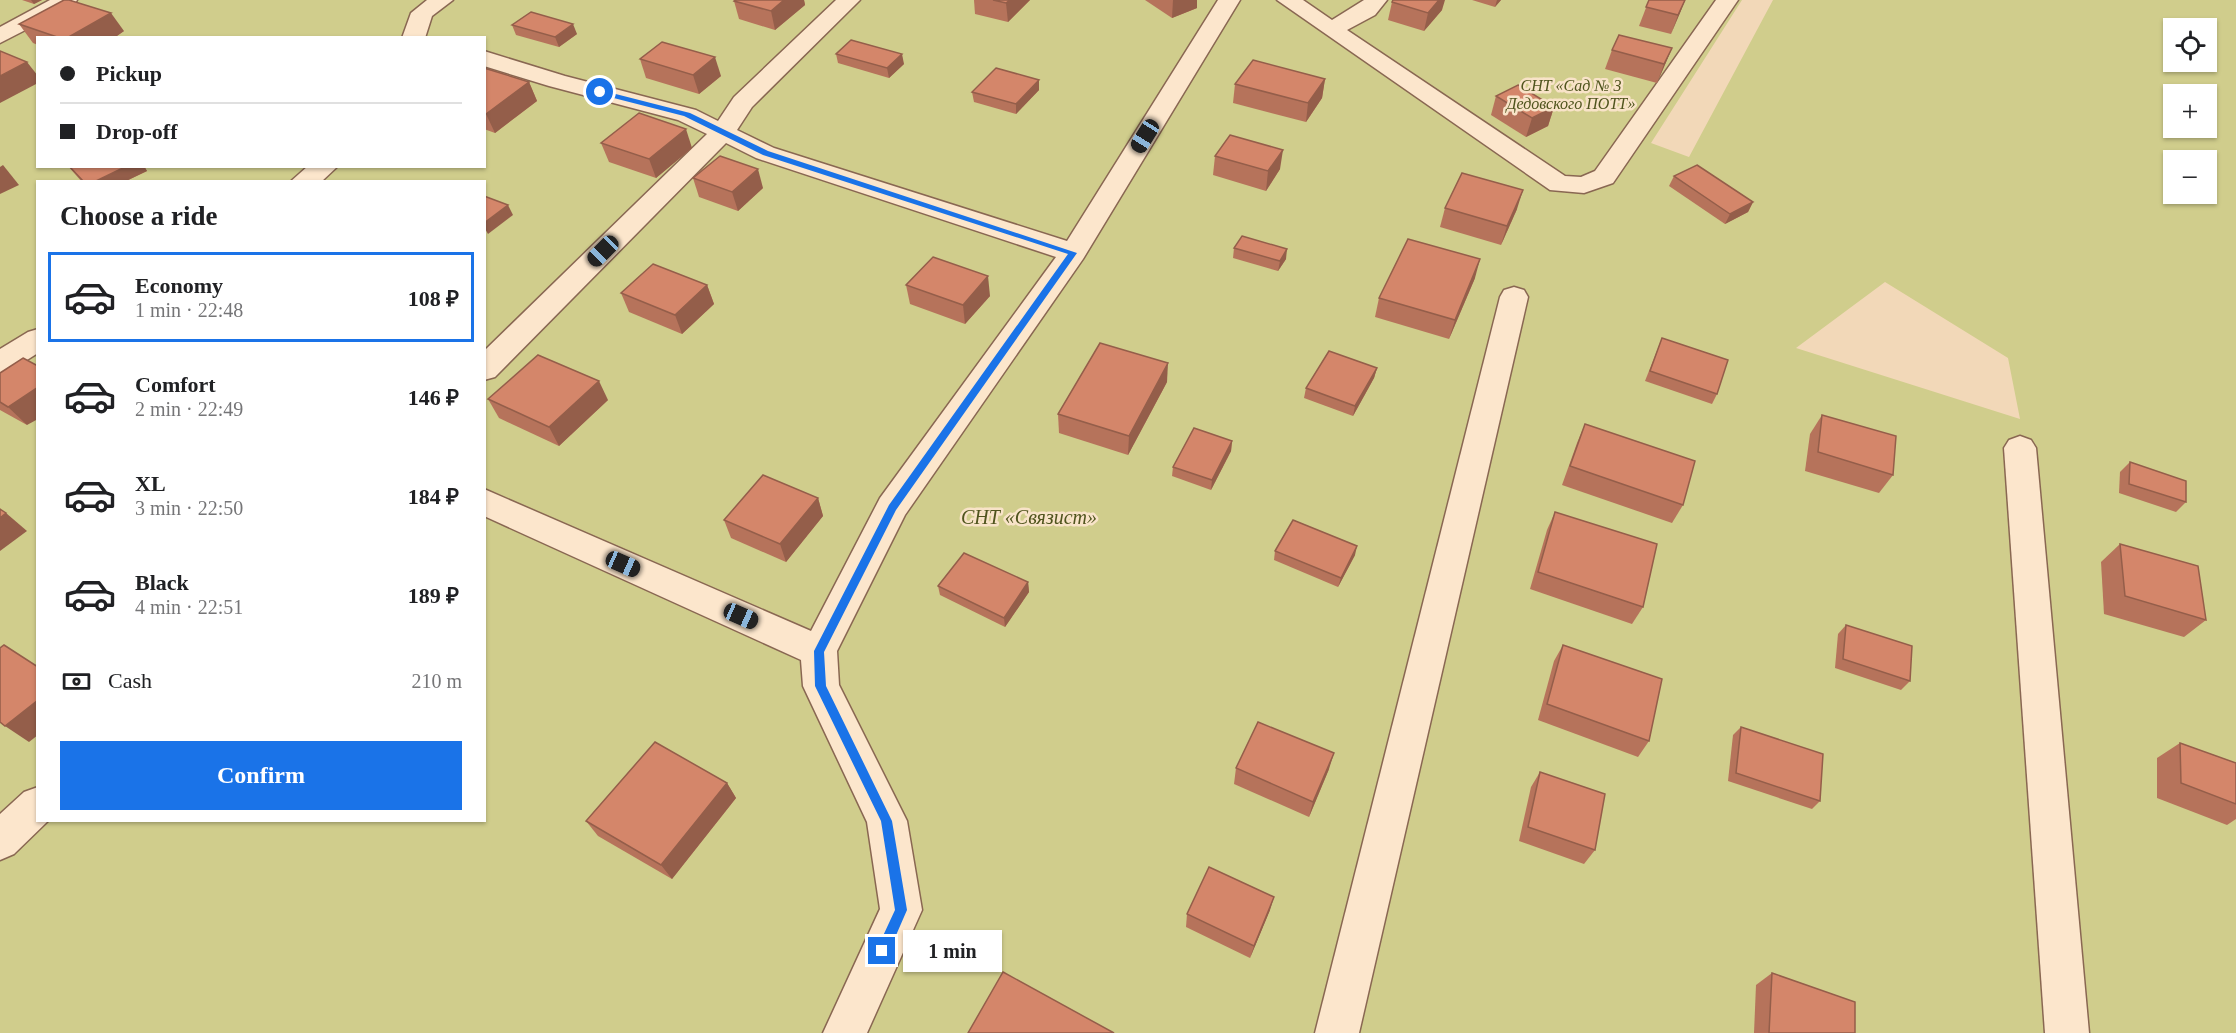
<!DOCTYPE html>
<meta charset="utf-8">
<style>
:root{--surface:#fff;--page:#f2f2f2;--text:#202124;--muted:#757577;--line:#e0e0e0;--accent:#1a73e8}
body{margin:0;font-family:"Times New Roman",serif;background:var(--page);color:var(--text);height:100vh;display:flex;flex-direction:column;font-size:22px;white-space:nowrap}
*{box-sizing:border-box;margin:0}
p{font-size:20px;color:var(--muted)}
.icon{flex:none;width:33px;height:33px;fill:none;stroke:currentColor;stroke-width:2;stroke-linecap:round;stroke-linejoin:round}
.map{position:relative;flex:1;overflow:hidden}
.sheet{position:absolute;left:36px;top:180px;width:450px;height:642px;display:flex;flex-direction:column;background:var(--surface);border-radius:0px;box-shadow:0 2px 4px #0004}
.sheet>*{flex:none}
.hud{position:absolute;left:36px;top:36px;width:450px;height:132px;border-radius:0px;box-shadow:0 2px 4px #0004;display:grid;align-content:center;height:132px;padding:0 24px;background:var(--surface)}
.tools{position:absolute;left:2163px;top:18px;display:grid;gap:12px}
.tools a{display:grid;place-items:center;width:54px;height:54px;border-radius:0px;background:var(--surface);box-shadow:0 2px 4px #0004;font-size:30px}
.end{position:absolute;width:27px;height:27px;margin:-14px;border:8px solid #1a73e8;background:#fff;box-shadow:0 0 0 3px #fff}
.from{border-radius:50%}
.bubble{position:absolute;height:42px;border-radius:0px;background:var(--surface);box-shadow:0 2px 4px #0004;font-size:20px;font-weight:700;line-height:42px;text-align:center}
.car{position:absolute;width:18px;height:36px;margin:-18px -9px;border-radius:8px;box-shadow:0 0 4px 2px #0007;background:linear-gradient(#222 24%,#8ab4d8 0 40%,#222 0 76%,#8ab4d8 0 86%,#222 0)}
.hud b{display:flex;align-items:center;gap:21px;height:57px;font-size:22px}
.hud b+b{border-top:2px solid var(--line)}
.hud i{width:15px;height:15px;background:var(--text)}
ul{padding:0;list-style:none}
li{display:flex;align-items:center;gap:18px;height:90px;margin:0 12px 9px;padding:0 12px;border:3px solid transparent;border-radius:0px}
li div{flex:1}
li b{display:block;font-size:22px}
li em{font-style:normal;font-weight:700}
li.active{border-color:var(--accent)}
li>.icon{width:54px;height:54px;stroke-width:1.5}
h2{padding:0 24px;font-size:27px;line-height:72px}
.pay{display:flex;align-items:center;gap:15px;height:66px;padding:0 24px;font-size:22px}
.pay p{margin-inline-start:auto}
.button{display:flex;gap:12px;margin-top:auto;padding:12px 24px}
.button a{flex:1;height:69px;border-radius:0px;background:var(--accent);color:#fff;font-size:24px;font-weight:700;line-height:69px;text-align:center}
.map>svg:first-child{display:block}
.green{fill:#d0cd8c;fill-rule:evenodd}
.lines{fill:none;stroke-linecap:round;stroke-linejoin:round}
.minor-casing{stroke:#896752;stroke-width:3}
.minor{fill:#fce6cc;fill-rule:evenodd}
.wall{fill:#b6735b}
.shaded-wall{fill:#945e4a}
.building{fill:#d4866a;stroke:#945e4a;stroke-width:1.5}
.route{fill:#1a73e8}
.labels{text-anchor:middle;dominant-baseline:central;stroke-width:5;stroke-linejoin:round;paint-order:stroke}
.far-park-label{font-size:16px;font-style:italic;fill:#4f541d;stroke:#f8e3c8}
.park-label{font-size:20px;font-style:italic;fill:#4f541d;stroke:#f8e3c8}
</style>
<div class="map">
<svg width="2236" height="1033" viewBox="0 0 2236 1033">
<rect width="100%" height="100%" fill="#f2d8b8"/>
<path class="green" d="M 0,0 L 1742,0 L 1651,143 L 1689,157 L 1773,0 L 2236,0 L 2236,1033 L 0,1033 ZM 2174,28 L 2206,28 L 2206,62 L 2174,62 ZM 38,38 L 484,38 L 484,166 L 38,166 ZM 2174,94 L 2206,94 L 2206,128 L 2174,128 ZM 2174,160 L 2206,160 L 2206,194 L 2174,194 ZM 38,182 L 484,182 L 484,820 L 38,820 ZM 1885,282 L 2008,358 L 2020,419 L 1796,348 Z"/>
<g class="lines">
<defs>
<g id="minor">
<polygon points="50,0 77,0 74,5 0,43 0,27"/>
<polygon points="427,0 453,0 432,16 425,38 402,38 411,13"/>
<polygon points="836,0 860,0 752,107 737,130 774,148 1067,241 1218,0 1240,0 1083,259 905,515 837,651 839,685 907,821 922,910 867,1033 823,1033 880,909 867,822 803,686 801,660 484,516 484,489 811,631 880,498 1056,257 756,158 726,143 495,377 484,380 484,351 707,134 678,120 549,86 484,66 484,51 565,76 696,110 718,121 734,97"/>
<polygon points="1277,0 1303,0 1332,20 1364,0 1387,0 1375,15 1347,30 1565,176 1581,177 1595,171 1716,0 1738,0 1613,183 1584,193 1550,190"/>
<polygon points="308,166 338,166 321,182 290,182"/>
<polygon points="1514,287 1524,290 1528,297 1359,1033 1315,1033 1500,297 1504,290"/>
<polygon points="38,329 38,353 11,370 0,374 0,349 28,332"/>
<polygon points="2020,436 2031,440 2036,448 2089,1033 2045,1033 2004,448 2009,440"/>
<polygon points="38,787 38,820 49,820 14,854 0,860 0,814 24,792"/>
</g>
</defs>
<use href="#minor" class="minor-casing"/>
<use href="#minor" class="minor"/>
</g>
<g class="wall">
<polygon points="22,0 42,0 34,4"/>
<polygon points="735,0 804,0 805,5 775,30 739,19 734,1"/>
<polygon points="974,0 1030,0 1008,22 975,14"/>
<polygon points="1145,0 1197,0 1197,8 1172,18"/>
<polygon points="1472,0 1501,0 1495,7"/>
<polygon points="1649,0 1685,0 1671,34 1639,26"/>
<polygon points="1392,2 1442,10 1424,31 1388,20"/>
<polygon points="19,24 124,31 114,38 38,38 38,45 33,43"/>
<polygon points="512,25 577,34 559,47 516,35"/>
<polygon points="1672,48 1657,83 1605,69 1612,50"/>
<polygon points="836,54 904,64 889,78 838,63"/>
<polygon points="640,59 721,76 699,94 646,78"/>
<polygon points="484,68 529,82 537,101 495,133 484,129"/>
<polygon points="1325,79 1322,98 1306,122 1233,103 1235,84"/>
<polygon points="1039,90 1016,114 974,102 972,92"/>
<polygon points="1496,96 1554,107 1548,126 1526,137 1491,115"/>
<polygon points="601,143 692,148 656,178 609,162"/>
<polygon points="1215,156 1280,169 1266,191 1213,175"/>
<polygon points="68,166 144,166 147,171 124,182 82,182"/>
<polygon points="1674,176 1753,202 1748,212 1725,224 1669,186"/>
<polygon points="693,178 763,188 738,211 699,197"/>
<polygon points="1445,208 1517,209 1501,245 1440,227"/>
<polygon points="1234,248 1286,259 1278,271 1233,258"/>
<polygon points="1475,278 1449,339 1375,317 1379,298"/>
<polygon points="707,285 714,304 682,334 629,312 621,293"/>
<polygon points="906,285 990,296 965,324 910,304"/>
<polygon points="1662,338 1717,394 1712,404 1645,381"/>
<polygon points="1377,368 1374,378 1353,416 1304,398 1306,388"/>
<polygon points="0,373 27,425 0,410"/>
<polygon points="1167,382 1128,455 1059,433 1058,414"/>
<polygon points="488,399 608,400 559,446 499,418"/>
<polygon points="1822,415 1893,475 1879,493 1805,471 1810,434"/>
<polygon points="1585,424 1683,505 1672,523 1562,485 1577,443"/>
<polygon points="1232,441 1231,451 1211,490 1172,476 1173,467"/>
<polygon points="2130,462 2186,502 2176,512 2119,493 2120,472"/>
<polygon points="818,498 823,516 786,562 731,538 724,520"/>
<polygon points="1555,512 1643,607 1632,624 1530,589 1547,530"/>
<polygon points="2120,544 2206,620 2184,637 2104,614 2101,562"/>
<polygon points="1275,551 1355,555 1338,587 1274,560"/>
<polygon points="1028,582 1029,592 1005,627 940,595 938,586"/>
<polygon points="1846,625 1910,681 1901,690 1835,668 1838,634"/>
<polygon points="1563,645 1649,741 1638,757 1538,720 1554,661"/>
<polygon points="1741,727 1820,801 1812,809 1728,781 1733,735"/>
<polygon points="2180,743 2236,763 2236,819 2227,825 2157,798 2157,758"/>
<polygon points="1236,768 1329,769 1309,817 1234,784"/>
<polygon points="1540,772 1595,850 1584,864 1519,841 1531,787"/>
<polygon points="727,783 736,798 672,879 598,836 586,821"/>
<polygon points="1270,910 1250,958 1186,927 1187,914"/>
<polygon points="1772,973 1855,1033 1754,1033 1756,985"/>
</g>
<g class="shaded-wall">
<polygon points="31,0 42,0 34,4"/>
<polygon points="784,0 804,0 805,5 775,30 771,11"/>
<polygon points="1010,0 1030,0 1008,22 1006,3"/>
<polygon points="1173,0 1197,0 1197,8 1172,18"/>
<polygon points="1439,0 1445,0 1442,10 1424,31 1428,13"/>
<polygon points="1497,0 1501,0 1495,7"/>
<polygon points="1685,0 1680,13 1671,34 1678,15"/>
<polygon points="111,13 124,31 114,38 67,38"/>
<polygon points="573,24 577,34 559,47 555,37"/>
<polygon points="1672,48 1664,67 1657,83 1664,64"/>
<polygon points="902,54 904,64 889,78 887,68"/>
<polygon points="715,57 721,76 699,94 693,75"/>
<polygon points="27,62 38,76 38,83 0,103 0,76"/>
<polygon points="1325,79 1322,98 1306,122 1308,103"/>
<polygon points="1039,80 1039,90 1016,114 1016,104"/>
<polygon points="529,82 537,101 495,133 486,114"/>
<polygon points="1554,107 1548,126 1526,137 1532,118"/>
<polygon points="686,129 692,148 656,178 649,159"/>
<polygon points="1283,150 1280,169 1266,191 1268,171"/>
<polygon points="3,165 19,185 0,194 0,167"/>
<polygon points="127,166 144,166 147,171 124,182 94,182"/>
<polygon points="758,169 763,188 738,211 732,192"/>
<polygon points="1523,190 1517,209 1501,245 1507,226"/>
<polygon points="1753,202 1748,212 1725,224 1730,214"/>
<polygon points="508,205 513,215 488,234 484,227 484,223"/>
<polygon points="1287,249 1286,259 1278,271 1280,261"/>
<polygon points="1480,259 1475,278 1449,339 1455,320"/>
<polygon points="988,276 990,296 965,324 963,305"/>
<polygon points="707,285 714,304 682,334 675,315"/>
<polygon points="1168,363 1167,382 1128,455 1129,436"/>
<polygon points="1377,368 1374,378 1353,416 1355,406"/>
<polygon points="599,381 608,400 559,446 549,427"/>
<polygon points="38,387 38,419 27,425 8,407"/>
<polygon points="1232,441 1231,451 1211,490 1212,480"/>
<polygon points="818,498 823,516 786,562 780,544"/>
<polygon points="6,513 27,531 0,551 0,518"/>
<polygon points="1357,546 1355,555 1338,587 1341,578"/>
<polygon points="1028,582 1029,592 1005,627 1004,618"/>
<polygon points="38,700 38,735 29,742 5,726"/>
<polygon points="1334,753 1329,769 1309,817 1313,802"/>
<polygon points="727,783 736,798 672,879 661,865"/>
<polygon points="1274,897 1270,910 1250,958 1254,946"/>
</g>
<g class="building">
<polygon points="64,0 69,0 111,13 67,38 60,38 19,24"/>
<polygon points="735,0 784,0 771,11 734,1"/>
<polygon points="993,0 1010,0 1006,3"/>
<polygon points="1393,0 1439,0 1428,13 1392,2"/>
<polygon points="1649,0 1685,0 1678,15 1646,7"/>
<polygon points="531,12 573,24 555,37 512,25"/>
<polygon points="1619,35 1672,48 1664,64 1612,50"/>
<polygon points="851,40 902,54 887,68 836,54"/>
<polygon points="662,42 715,57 693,75 640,59"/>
<polygon points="0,51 27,62 0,76"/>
<polygon points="1253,60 1325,79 1308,103 1235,84"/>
<polygon points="484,68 529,82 486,114 484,113"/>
<polygon points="996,68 1039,80 1016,104 972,92"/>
<polygon points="1518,85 1554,107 1532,118 1496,96"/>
<polygon points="639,113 686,129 649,159 601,143"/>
<polygon points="1230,135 1283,150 1268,171 1215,156"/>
<polygon points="720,156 758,169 732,192 693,178"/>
<polygon points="1697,165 1753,202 1730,214 1674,176"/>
<polygon points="69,166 127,166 94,182 84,182"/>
<polygon points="1462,173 1523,190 1507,226 1445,208"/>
<polygon points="484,196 508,205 484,223"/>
<polygon points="1242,236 1287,249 1280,261 1234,248"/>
<polygon points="1408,239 1480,259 1455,320 1379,298"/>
<polygon points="933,257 988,276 963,305 906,285"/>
<polygon points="653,264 707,285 675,315 621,293"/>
<polygon points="1662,338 1728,360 1717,394 1650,371"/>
<polygon points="1100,343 1168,363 1129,436 1058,414"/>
<polygon points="1329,351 1377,368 1355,406 1306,388"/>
<polygon points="538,355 599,381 549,427 488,399"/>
<polygon points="23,358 38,366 38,387 8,407 0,402 0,373"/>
<polygon points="1822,415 1896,436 1893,475 1818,452"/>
<polygon points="1585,424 1695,461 1683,505 1570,466"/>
<polygon points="1194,428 1232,441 1212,480 1173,467"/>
<polygon points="2130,462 2186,481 2186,502 2129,484"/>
<polygon points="763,475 818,498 780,544 724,520"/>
<polygon points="0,509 6,513 0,518"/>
<polygon points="1555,512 1657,544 1643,607 1538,572"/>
<polygon points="1293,520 1357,546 1341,578 1275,551"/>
<polygon points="2120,544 2198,566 2206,620 2125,596"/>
<polygon points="964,553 1028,582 1004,618 938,586"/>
<polygon points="1846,625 1912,646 1910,681 1843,659"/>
<polygon points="4,645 38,667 38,700 5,726 0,722 0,648"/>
<polygon points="1563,645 1662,679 1649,741 1547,704"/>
<polygon points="1258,722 1334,753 1313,802 1236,768"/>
<polygon points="1741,727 1823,754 1820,801 1736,773"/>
<polygon points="655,742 727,783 661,865 586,821"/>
<polygon points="2180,743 2236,763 2236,804 2181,783"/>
<polygon points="1540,772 1605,794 1595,850 1528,827"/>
<polygon points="1209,867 1274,897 1254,946 1187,914"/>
<polygon points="1003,972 1114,1033 968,1033"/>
<polygon points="1772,973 1855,1002 1855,1033 1769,1033"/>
</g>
<polygon class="route" points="600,90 690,113 768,151 1077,253 896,510 824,652 826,686 892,821 907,910 887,956 882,958 876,951 895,910 881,821 815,686 814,651 889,505 1068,254 763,155 684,116 598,94"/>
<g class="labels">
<g class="far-park-label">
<text x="1571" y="85">СНТ «Сад № 3<tspan x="1571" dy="18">Дедовского ПОТТ»</tspan></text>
</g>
<g class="park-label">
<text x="1029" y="517">СНТ «Связист»</text>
</g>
</g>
</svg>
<div class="tools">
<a><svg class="icon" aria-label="locate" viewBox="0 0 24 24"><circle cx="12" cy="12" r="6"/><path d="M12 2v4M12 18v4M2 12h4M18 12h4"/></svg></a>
<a>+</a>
<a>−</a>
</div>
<i class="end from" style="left:600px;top:92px"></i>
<i class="end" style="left:882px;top:951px"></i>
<div class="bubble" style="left:903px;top:930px;width:99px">1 min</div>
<i class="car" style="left:1145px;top:136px;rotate:212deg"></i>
<i class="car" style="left:603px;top:251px;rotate:225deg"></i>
<i class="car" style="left:623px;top:564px;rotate:114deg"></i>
<i class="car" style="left:741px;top:616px;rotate:114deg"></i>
<div class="hud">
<b><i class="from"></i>Pickup</b>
<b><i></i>Drop-off</b>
</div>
<section class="sheet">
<h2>Choose a ride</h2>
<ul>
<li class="active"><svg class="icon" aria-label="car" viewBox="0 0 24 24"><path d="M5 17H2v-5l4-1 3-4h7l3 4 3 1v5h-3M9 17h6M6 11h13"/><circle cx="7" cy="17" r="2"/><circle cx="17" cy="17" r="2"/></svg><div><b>Economy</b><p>1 min · 22:48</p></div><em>108 ₽</em></li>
<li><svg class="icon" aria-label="car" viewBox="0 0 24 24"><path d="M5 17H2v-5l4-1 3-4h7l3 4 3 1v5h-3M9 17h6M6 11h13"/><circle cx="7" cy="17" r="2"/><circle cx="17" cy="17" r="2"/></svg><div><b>Comfort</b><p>2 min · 22:49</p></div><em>146 ₽</em></li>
<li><svg class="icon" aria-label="car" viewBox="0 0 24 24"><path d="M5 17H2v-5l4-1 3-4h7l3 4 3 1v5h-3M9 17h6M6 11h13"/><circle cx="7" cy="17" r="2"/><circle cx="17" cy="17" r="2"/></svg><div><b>XL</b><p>3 min · 22:50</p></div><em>184 ₽</em></li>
<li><svg class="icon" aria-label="car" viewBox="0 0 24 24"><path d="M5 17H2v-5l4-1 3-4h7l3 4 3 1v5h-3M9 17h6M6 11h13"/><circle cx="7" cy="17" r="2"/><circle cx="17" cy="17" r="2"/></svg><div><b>Black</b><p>4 min · 22:51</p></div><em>189 ₽</em></li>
</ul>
<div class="pay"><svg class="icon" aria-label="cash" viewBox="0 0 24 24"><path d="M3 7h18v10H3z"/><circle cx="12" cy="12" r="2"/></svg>Cash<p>210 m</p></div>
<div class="button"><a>Confirm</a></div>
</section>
</div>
